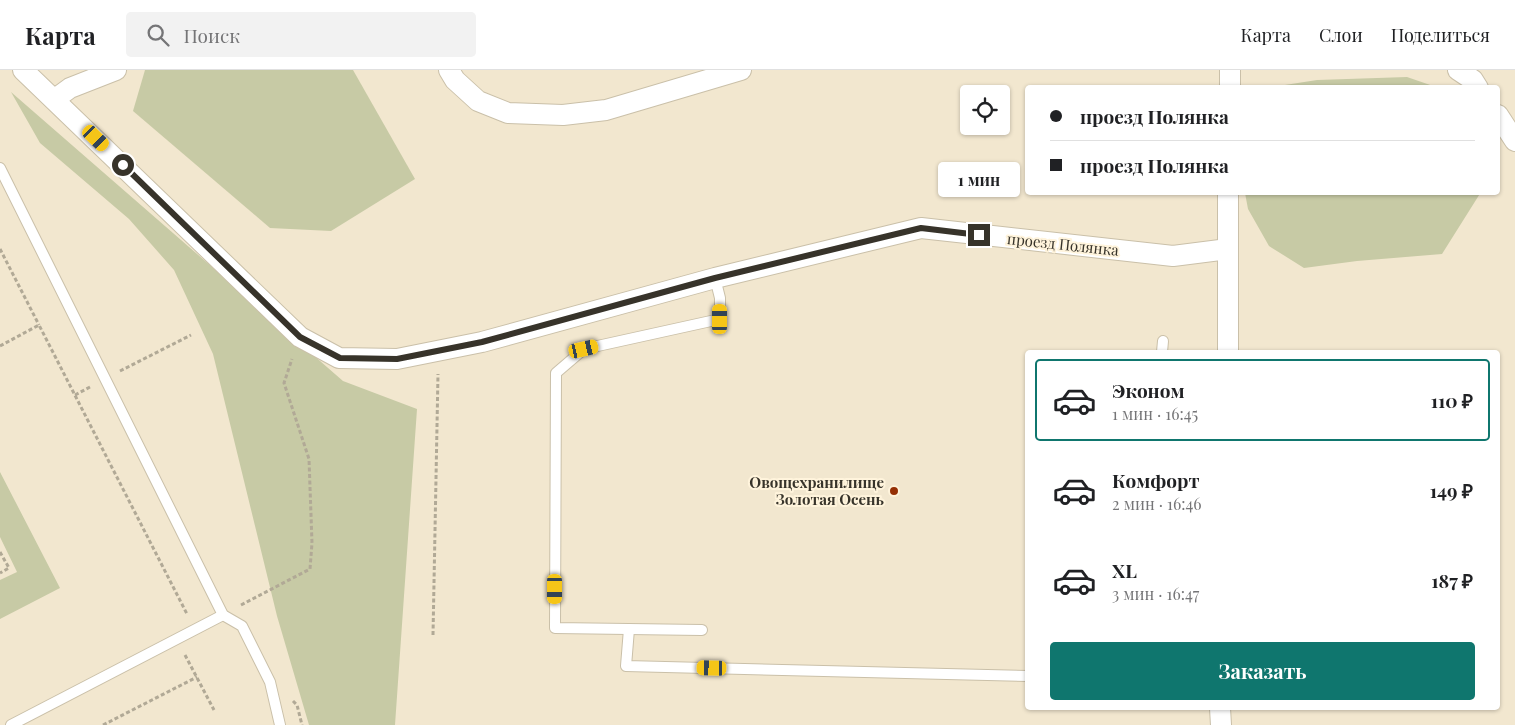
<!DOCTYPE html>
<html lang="ru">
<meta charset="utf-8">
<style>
:root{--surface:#fff;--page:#f2f2f2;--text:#202124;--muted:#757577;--line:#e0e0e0;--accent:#0f766e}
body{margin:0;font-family:"Playfair Display",serif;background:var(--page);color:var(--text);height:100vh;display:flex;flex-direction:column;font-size:19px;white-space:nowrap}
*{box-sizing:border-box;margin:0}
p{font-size:16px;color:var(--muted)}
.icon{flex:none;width:28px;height:28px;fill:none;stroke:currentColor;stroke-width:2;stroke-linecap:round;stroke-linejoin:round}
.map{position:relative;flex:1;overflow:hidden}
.sheet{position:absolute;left:1025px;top:280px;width:475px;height:360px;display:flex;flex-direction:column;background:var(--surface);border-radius:5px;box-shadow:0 1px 4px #0004}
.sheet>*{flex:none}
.top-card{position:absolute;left:1025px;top:15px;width:475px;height:110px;border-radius:5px;box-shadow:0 1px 4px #0004;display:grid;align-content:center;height:110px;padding:0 25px;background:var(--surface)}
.controls{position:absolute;left:960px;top:15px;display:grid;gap:10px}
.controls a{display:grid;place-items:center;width:50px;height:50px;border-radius:5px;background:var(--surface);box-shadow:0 1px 4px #0004;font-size:25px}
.end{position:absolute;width:22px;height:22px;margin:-11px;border:6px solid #37332a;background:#fff;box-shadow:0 0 0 2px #fff}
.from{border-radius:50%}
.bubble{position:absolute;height:35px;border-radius:5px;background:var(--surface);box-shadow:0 1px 4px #0004;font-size:16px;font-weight:700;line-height:35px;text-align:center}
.car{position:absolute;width:15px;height:30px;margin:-15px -8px;border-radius:6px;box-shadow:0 0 4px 1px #0007;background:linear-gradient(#f5c518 24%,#345 0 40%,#f5c518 0 76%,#345 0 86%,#f5c518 0)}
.top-card b{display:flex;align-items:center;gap:18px;height:48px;font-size:19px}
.top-card b+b{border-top:1px solid var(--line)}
.top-card i{width:12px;height:12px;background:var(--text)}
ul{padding:9px 0 0;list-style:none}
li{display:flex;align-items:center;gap:15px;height:82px;margin:0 10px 8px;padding:0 15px;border:2px solid transparent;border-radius:5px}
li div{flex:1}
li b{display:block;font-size:19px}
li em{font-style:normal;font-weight:700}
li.on{border-color:var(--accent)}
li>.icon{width:45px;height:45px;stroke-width:1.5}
.action{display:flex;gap:10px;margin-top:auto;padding:10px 25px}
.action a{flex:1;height:58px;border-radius:5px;background:var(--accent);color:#fff;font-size:20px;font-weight:700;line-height:58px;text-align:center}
header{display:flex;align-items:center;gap:30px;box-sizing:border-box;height:70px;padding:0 25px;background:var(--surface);border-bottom:1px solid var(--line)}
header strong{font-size:24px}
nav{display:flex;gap:28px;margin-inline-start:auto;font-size:18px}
.search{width:350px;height:45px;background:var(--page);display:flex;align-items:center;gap:12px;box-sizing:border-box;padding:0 18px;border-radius:5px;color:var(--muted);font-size:19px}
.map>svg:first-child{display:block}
.green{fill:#c7caa5}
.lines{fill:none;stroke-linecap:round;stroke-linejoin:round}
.service-casing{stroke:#cac0a9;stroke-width:12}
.minor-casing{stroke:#cac0a9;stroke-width:22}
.path{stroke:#b1a996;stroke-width:3;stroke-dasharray:4 2.5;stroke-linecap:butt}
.service{stroke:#fff;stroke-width:10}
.minor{stroke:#fff;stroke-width:20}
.route{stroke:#37332a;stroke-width:6}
.poi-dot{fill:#952f04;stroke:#fff4dc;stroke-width:2}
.labels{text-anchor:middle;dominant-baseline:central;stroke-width:4;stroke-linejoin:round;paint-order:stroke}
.street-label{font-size:15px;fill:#37332a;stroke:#fff4dc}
.poi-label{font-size:15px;font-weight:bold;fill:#37332a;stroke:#fff4dc;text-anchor:end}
</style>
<header>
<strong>Карта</strong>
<div class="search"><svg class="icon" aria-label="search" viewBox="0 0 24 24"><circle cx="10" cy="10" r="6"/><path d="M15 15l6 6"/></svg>Поиск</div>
<nav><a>Карта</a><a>Слои</a><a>Поделиться</a></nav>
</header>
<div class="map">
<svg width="1515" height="655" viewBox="0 0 1515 655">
<rect width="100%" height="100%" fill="#f2e7cf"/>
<g class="green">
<polygon points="145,0 353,0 415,109 331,161 270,158 133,41"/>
<polygon points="1407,7 1436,17 1272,17 1317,10"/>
<polygon points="11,22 343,311 417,339 395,655 309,655 277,546 213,284 174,200 129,149 40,73"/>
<polygon points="1481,122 1442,184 1357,191 1304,198 1269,176 1248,139 1245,123"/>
<polygon points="0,402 60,518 0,549 0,510 17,502 0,467"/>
</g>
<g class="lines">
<defs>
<g id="service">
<polyline points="0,98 223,545 242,556 270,612 280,655"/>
<polyline points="1162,282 1163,271"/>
<polyline points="629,559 626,596 1028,606"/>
<polyline points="702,560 555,558 556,303 584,279 720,249 720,228 715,208"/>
<polyline points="11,655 223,545"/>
</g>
<g id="minor">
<polyline points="23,0 300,267 339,288 397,289 482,272 715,208 921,158 1173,186 1228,179"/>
<polyline points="449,0 455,10 478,31 508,43 563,45 606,40 741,0"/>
<polyline points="1458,0 1473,10 1478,18"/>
<polyline points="1230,18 1230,0"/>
<polyline points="55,29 70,18 116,0"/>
<polyline points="1498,45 1515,71"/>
<polyline points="1228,282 1228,122"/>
<polyline points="1220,638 1221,655"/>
</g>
</defs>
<use href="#service" class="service-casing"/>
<use href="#minor" class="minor-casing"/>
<g class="path">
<polyline points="0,179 39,255"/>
<polyline points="0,276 39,255 187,544"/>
<polyline points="120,301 191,265"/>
<polyline points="75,325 90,317"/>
<polyline points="0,482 9,498 0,503"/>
<polyline points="241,535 310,499 312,473 309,389 284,313 292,289"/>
<polyline points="433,565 438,304"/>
<polyline points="185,585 214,640"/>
<polyline points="293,631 297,635 302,655"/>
<polyline points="103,655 197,607"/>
</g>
<use href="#service" class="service"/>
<use href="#minor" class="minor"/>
</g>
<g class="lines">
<polyline class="route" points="123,95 300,267 340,288 397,289 482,272 715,208 921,158 979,165"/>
</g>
<circle class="poi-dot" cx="894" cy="421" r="5"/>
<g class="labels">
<g class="street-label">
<text transform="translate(1063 174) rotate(6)">проезд Полянка</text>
</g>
<g class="poi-label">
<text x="884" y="412">Овощехранилище<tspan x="884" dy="17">Золотая Осень</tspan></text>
</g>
</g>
</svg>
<div class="controls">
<a><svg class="icon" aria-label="locate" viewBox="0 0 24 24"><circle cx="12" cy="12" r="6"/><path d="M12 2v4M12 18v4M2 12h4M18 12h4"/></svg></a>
</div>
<i class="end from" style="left:123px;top:95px"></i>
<i class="end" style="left:979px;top:165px"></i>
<div class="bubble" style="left:938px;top:92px;width:82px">1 мин</div>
<i class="car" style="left:96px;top:68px;rotate:134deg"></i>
<i class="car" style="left:720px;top:249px;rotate:0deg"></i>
<i class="car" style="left:584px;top:279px;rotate:77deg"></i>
<i class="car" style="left:555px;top:519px;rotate:180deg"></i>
<i class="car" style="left:712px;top:598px;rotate:271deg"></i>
<div class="top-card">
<b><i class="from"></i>проезд Полянка</b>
<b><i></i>проезд Полянка</b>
</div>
<section class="sheet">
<ul>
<li class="on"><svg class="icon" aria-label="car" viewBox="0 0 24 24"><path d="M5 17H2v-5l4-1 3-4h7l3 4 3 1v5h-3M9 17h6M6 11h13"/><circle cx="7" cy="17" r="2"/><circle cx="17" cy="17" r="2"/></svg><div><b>Эконом</b><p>1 мин · 16:45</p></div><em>110 ₽</em></li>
<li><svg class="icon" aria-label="car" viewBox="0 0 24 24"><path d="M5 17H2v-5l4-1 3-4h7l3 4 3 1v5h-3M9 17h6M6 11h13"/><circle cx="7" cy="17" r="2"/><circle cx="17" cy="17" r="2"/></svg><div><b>Комфорт</b><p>2 мин · 16:46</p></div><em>149 ₽</em></li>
<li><svg class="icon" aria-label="car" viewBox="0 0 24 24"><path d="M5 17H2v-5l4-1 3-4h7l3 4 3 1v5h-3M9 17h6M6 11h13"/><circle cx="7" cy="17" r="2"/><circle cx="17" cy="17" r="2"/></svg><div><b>XL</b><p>3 мин · 16:47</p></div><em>187 ₽</em></li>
</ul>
<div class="action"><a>Заказать</a></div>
</section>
</div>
